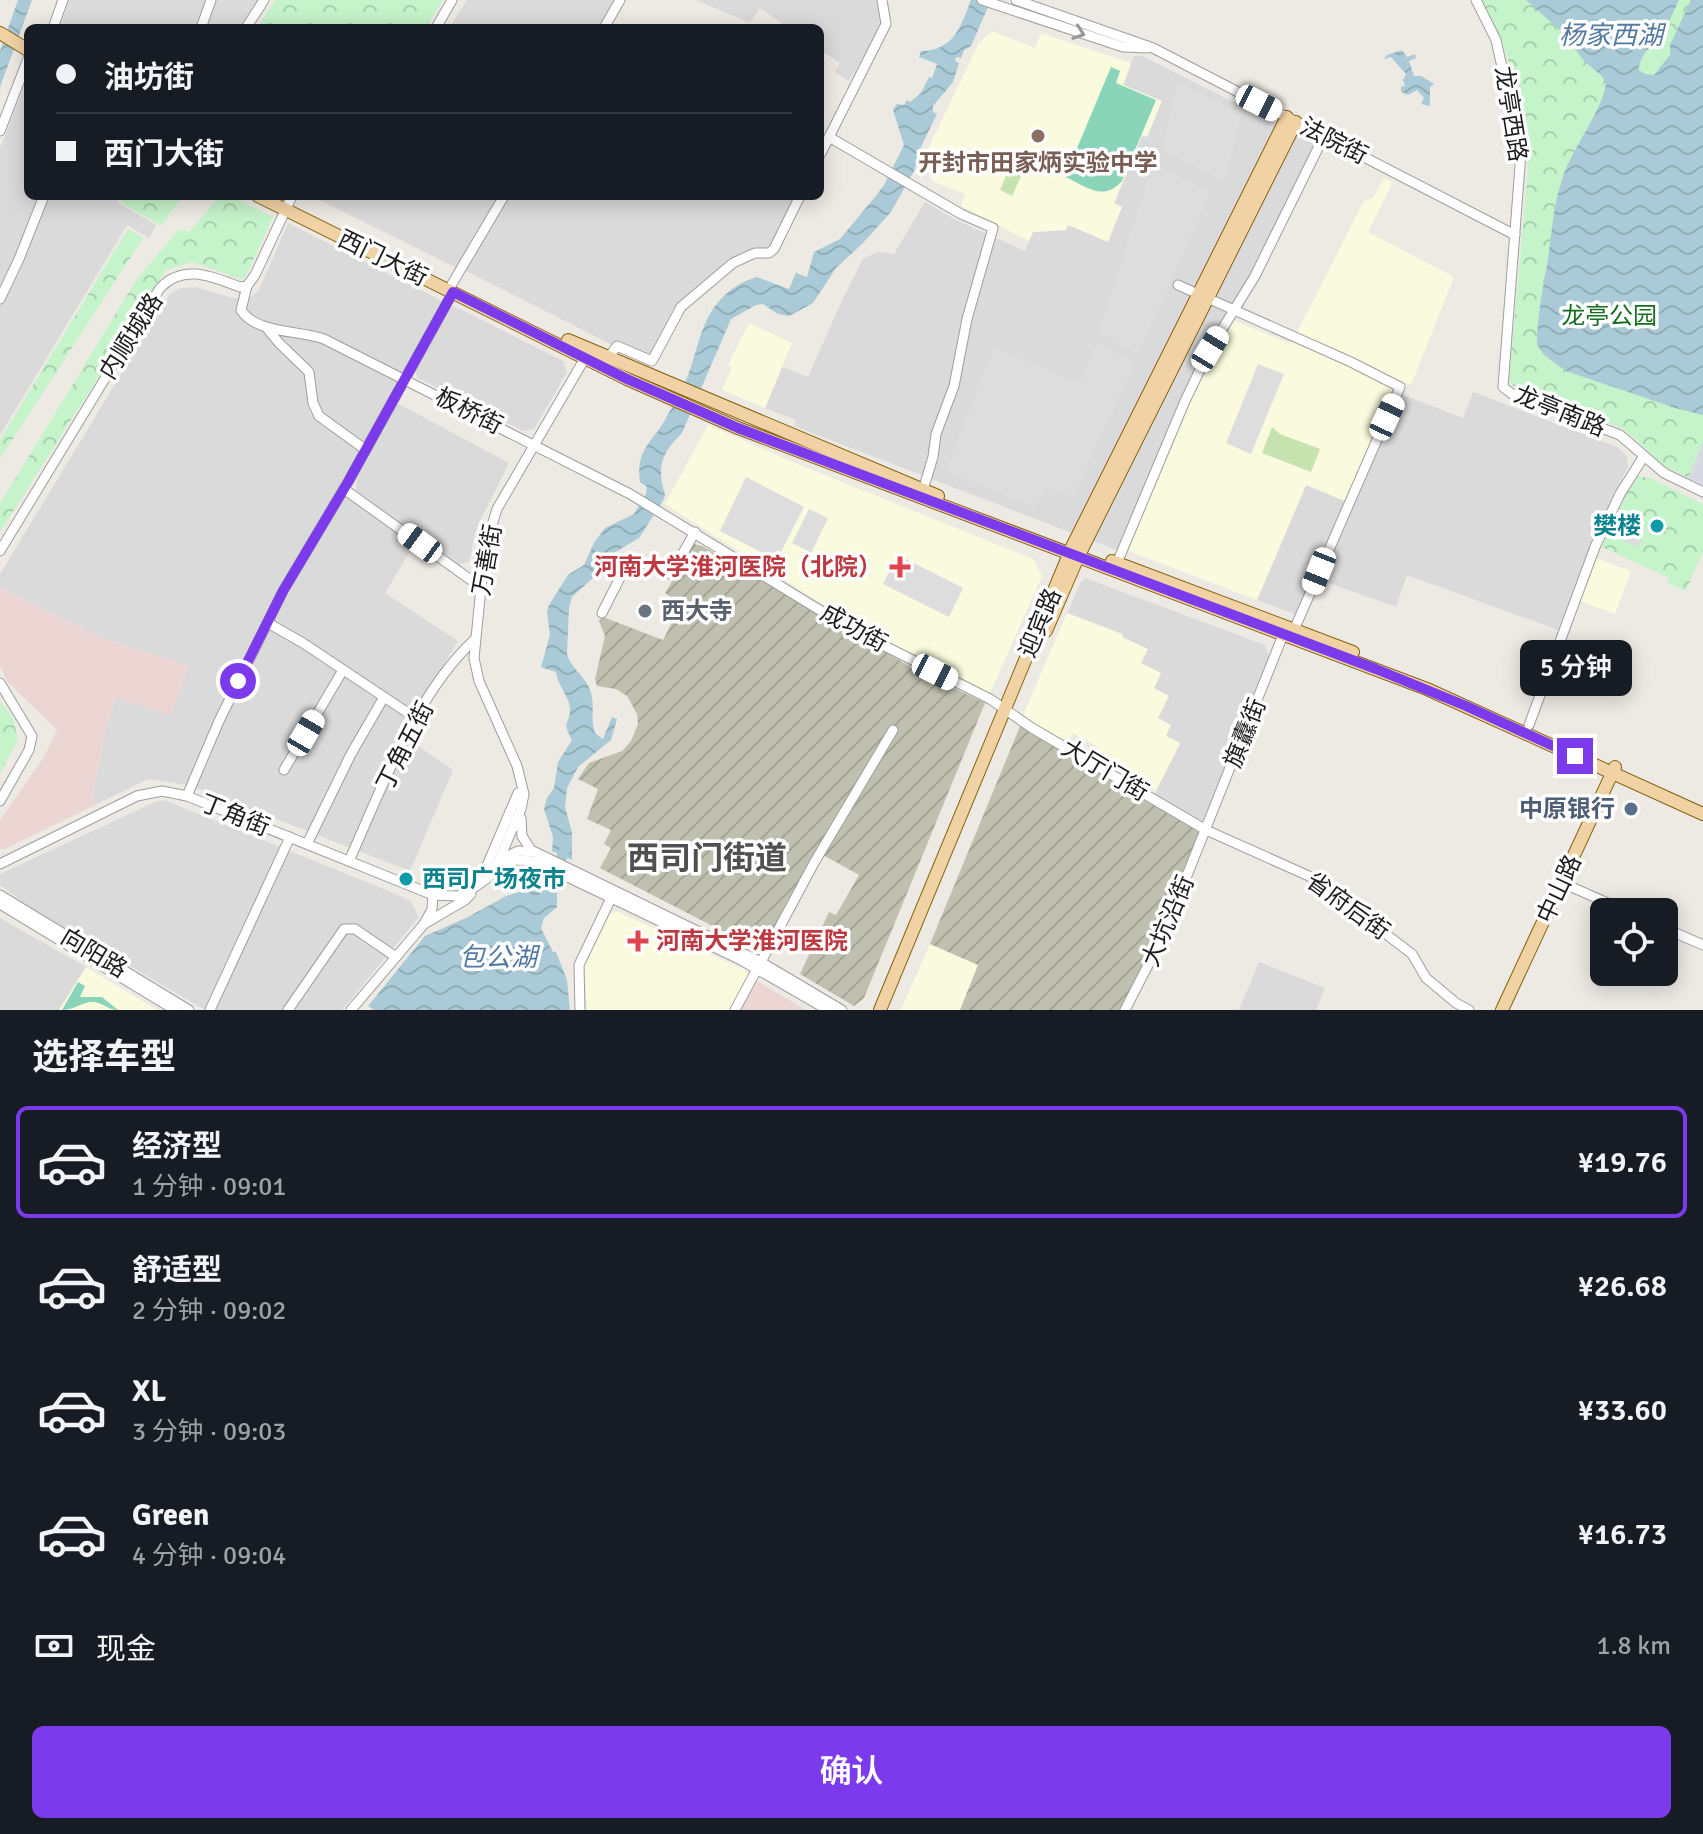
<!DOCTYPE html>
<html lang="zh">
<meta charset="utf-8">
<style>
:root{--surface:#171b24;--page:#242831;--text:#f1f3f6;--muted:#9ea1a6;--line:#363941;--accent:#7c3aed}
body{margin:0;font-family:Signika,"Noto Sans SC",sans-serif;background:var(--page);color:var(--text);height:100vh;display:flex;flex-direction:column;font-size:30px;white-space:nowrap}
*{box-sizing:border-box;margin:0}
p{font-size:26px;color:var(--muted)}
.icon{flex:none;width:44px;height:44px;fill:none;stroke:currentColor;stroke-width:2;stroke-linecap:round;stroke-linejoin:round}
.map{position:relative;height:1010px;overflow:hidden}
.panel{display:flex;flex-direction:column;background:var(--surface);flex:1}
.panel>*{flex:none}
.banner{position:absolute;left:24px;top:24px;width:800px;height:176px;border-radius:12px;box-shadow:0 4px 20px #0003;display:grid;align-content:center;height:176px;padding:0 32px;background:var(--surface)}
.fabs{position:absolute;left:1590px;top:898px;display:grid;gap:16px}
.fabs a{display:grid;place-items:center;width:88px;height:88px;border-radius:12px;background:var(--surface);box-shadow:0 4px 20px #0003;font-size:40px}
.end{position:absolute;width:36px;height:36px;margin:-18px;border:10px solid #7c3aed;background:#fff;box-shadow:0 0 0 4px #fff}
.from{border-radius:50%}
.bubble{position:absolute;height:56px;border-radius:12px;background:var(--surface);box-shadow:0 4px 20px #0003;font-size:26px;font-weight:600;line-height:56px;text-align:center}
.car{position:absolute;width:24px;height:48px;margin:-24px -12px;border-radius:10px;box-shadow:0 0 6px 2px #0007;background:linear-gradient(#fff 24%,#345 0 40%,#fff 0 76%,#345 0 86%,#fff 0)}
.banner b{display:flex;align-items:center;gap:28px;height:76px;font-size:30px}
.banner b+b{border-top:2px solid var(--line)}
.banner i{width:20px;height:20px;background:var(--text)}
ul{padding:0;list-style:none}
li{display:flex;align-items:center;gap:24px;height:112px;margin:0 16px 12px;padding:0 16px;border:4px solid transparent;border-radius:12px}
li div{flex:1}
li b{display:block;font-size:30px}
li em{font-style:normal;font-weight:600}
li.selected{border-color:var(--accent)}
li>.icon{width:72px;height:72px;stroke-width:1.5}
h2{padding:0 32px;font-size:36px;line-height:96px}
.pay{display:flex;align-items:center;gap:20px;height:88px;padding:0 32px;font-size:30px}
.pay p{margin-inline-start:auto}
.cta{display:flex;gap:16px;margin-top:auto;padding:16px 32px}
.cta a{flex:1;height:92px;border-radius:12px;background:var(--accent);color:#fff;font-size:32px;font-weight:600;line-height:92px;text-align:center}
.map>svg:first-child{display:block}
.residential{fill:#dbdada}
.commercial{fill:#ecd6d4}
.education{fill:#fafbde}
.construction{fill:url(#construction-furrows)}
.grass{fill:#c6e2af}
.park{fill:url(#park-crowns)}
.pitch{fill:#8ad4b9}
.parking{fill:#ddd}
.plaza{fill:#d8d8e2}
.water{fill:url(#water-waves)}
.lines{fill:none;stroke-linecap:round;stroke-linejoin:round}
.river{stroke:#a9cad6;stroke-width:11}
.minor-casing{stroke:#9e9e9e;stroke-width:11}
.major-casing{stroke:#856210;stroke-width:14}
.minor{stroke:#fff;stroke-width:9}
.major{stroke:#f1d2a4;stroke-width:12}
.oneway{stroke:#999}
.route{stroke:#7c3aed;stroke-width:10}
.education-dot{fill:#8d6e63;stroke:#fff;stroke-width:3}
.culture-dot{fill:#0f9aa8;stroke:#fff;stroke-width:3}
.health-dot{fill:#e0444e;stroke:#fff;stroke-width:3}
.worship-dot{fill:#6b7280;stroke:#fff;stroke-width:3}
.service-dot{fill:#5c6f8a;stroke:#fff;stroke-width:3}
.labels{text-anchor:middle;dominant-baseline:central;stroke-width:7;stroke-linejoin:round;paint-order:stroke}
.street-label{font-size:24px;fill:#1d1d1d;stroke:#fff}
.education-label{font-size:24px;font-weight:bold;fill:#785e54;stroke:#fff}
.park-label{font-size:24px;fill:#176e21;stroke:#fff}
.culture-label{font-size:24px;font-weight:bold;fill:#0d838f;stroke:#fff;text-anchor:end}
.health-label{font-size:24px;font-weight:bold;fill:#be3a42;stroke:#fff;text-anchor:end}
.worship-label{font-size:24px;font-weight:bold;fill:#5b616d;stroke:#fff;text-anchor:start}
.service-label{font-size:24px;font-weight:bold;fill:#4e5e75;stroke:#fff;text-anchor:end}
.water-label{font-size:26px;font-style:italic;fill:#5479a1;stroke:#fff}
.district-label{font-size:32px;font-weight:bold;fill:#505050;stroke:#fff}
</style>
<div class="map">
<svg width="1703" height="1010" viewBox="0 0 1703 1010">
<defs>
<pattern id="construction-furrows" width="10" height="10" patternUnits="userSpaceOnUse" patternTransform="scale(2)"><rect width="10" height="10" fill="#c0c0b0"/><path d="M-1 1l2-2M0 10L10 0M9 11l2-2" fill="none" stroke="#a5a597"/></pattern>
<pattern id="park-crowns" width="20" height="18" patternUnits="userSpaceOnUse" patternTransform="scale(2)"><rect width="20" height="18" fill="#c5f3ca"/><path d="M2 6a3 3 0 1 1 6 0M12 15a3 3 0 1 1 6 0" fill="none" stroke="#a9d0ad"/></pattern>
<pattern id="water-waves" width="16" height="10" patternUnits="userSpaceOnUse" patternTransform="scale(2)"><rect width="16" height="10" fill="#a9cad6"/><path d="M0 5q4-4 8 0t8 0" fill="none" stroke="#91adb7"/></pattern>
</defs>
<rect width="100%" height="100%" fill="#edeae4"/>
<g class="residential">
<polygon points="69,0 258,0 240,28 60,28"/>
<polygon points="467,0 616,0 599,28 449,28"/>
<polygon points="696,0 876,0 881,23 878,32 849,81 835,72 840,63 820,50 820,28 789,28 760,8 750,23"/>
<polygon points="1134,56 1142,56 1315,143 1253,271 1208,347 1119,551 794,426 796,420 765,408 782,367 808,377 844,296 863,259 877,252 894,254 925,202 956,220 1025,251 1033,232 1066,230 1068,225 1121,207 1114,204 1142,135 1147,137 1161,101 1123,85"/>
<polygon points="28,77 28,196 120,196 117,202 156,225 149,238 127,225 0,435 0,148"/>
<polygon points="311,196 499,196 457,268"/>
<polygon points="508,196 796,196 775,242 769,249 757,248 731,259 678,305 673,310 646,362 464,270"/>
<polygon points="288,223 442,301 365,447 289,574 215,717 187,785 148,779 97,804 93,796 94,781 96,779 105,731 116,697 189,666 100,637 0,588 0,574 169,295 180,288 196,287 233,298 248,299 259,290"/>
<polygon points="454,306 563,361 567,372 534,429 523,431 418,378 413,367 447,308"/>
<polygon points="1473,392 1617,447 1627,457 1628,466 1588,552 1558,630 1407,575 1396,607 1318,579 1381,437 1403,395 1463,418"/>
<polygon points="395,402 509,463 477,527 469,561 456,566 356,492 357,477"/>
<polygon points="1306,485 1345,501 1297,615 1257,600"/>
<polygon points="344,494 414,545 385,593 458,641 402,735 453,770 410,871 197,788 196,783 227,713 295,575"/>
<polygon points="1085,578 1265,645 1269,657 1203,826 1154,795 1180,744 1166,736 1158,718 1153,688 1122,634 1067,613 1081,582"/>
<polygon points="164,800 396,894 410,901 419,917 342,1010 205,1010 28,906 0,885 0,874 155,802"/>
<polygon points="0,918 86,967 59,1010 0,1010"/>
<polygon points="1259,962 1325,988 1316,1010 1239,1010"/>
</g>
<g class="commercial">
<polygon points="0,588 100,637 189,666 171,715 116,698 105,731 96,779 94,781 93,796 97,804 5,849 0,849 0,820 44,757 57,730 7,681 0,666"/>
<polygon points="757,981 806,1010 740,1010"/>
</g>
<g class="education">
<polygon points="992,31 1035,48 1041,33 1131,63 1123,85 1162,101 1147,137 1142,135 1114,203 1122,207 1108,242 1068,225 1066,230 1033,232 1029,241 961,206 965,194 932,181 924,157 979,43"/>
<polygon points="1384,178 1393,182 1368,232 1454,277 1411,385 1402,381 1345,501 1306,485 1257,600 1126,550 1190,400 1212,354 1233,320 1291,344 1364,201 1373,198"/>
<polygon points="749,323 792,343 765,408 722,390 732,367 728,365"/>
<polygon points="708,425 802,466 1033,559 1042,576 990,693 826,610 827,607 665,504"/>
<polygon points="1595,558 1631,571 1615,614 1579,601"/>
<polygon points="1067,613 1122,634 1122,637 1148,649 1141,663 1161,673 1154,688 1169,696 1158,718 1171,725 1166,736 1180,743 1156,791 1094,756 1098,747 1073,733 1068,741 1026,719 1024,713"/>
<polygon points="616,911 745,970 750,977 732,1010 587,1010 584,966 607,916"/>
<polygon points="930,944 978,965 960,1010 901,1010"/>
<polygon points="86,967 157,1010 59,1010"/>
</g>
<g class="construction">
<polygon points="694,544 702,546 918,671 985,703 864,998 854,1006 800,974 829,912 836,915 859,875 816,851 763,952 600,868 611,848 604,844 611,830 587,819 598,789 578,779 589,763 622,751 631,741 638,724 637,714 627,696 616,689 597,686 595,679 605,636 599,621 603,617 663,640 681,605 665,593"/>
<polygon points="1021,724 1201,831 1156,943 1122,1010 960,1010 978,965 930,944"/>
</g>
<g class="grass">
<polygon points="1014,157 1027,163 1012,196 1000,190"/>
<polygon points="1272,427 1280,434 1320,449 1311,472 1262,453"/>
</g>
<g class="park">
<polygon points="275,0 443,0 426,28 257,28"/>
<path d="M 1481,0 L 1703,0 L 1703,485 L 1664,466 L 1624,429 L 1515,387 L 1509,381 L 1528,170 C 1525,118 1510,44 1481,0 Z"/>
<polygon points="122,196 182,196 161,226 122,203"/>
<polygon points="220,196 230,196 273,217 244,280 192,262 166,270 0,532 0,504 135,282 178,230 189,232"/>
<polygon points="128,229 143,238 0,459 0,440"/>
<polygon points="1638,476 1650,478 1703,504 1703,551 1686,591 1667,582 1669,578 1602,547 1632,481"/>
<polygon points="0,700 13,719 18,740 0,773"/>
</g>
<g class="pitch">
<path d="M 1111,67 L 1120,71 L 1116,83 L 1156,100 L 1122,181 C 1102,203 1085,185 1065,177 Z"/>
<path d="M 78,982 L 85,986 L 80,997 L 102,997 L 118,1010 C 108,1010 104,1003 94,1002 C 83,1001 75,1010 62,1010 Z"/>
</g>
<g class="parking">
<polygon points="1178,82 1241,115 1224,182 1162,149"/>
<polygon points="1153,163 1211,192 1138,355 1099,332"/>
<polygon points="1097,341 1135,363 1073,497 1047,488 1035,508 946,471 994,347 1079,383"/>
<polygon points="1258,364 1284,374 1251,454 1226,443"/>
<polygon points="746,477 804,507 777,560 720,531"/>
<polygon points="809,509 828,518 811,553 792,543"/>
<polygon points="1621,517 1646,528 1638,547 1612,536"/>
<polygon points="898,555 963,588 949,617 883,584"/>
</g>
<polygon class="plaza" points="1703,442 1703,486 1688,479"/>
<g class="water">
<polygon points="18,0 32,0 0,87 0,51"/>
<path d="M 971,0 L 991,0 L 971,46 L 964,50 L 961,58 L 956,57 L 955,61 L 959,63 L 953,82 L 933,106 L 933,112 L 937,114 L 919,151 L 915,169 L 891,212 L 862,244 L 836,268 L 813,303 L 789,316 L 778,314 L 763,304 L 756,305 L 731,319 L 682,433 C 660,454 657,468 665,495 L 663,501 L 639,538 L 609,556 L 595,576 L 572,597 L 569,608 L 567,654 C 571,669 587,677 591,693 C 595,707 590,720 595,733 L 603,739 L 612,717 L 617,719 L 611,740 L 578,767 L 567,788 L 565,807 L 572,832 L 572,860 L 552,851 L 553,837 L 544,809 L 547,798 L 554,788 L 558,762 L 572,740 C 561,719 569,728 570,709 C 570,697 557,685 556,672 L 541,667 L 550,635 L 547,612 L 549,605 L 568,575 L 584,565 L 594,543 L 605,528 L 634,514 L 646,494 L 647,487 L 640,482 C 635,448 654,442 667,416 C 674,404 681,391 687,378 C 698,351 700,321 721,299 C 731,288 743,281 757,277 L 789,289 L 796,273 L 807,277 L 814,252 L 840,239 L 875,197 L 884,185 L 904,145 L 893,110 L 897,104 L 904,105 L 907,100 L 910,102 L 921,93 L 929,77 L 932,78 L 937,64 L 919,57 L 921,51 C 953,51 961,27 971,0 Z"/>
<path d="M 1526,0 L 1679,0 C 1674,10 1670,21 1664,31 C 1656,44 1639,52 1639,70 L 1645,74 L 1654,75 L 1670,55 L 1670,45 L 1691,0 L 1703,0 L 1703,415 L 1675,408 L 1566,371 L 1544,355 L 1537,345 C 1537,316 1543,288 1548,259 C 1552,232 1553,206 1562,180 C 1570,151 1602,112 1606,84 L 1602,76 L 1585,62 L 1562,32 Z"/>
<polygon points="1402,50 1407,57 1415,54 1416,58 1409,61 1414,76 1421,76 1434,84 1430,87 1430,106 1421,104 1424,98 1417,90 1408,95 1401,92 1401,87 1405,86 1403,80 1406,74 1391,57 1384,59 1387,55"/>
<polygon points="540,877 560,887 557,893 557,907 544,918 541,928 553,952 556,952 567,980 570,1010 374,1010 368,1006 425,936 468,917 506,896 526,890 537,883"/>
</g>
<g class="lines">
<polyline class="river" points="545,893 566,848 565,843"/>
<defs>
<g id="minor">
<polyline points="982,0 1123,47 1147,48"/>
<polyline points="1016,0 1153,48 1515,235"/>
<polyline points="1476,0 1496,40 1521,153 1503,387 1512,394 1620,435 1664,473 1703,492"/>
<polyline points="53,28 63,0"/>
<polyline points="201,28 211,0"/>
<polyline points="246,28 264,0"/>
<polyline points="436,28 452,0"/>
<polyline points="604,28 620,0"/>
<polyline points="0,131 28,59"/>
<polyline points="829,137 961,214 993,228 967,319 954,386 936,434 933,457 923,490"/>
<polyline points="820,155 886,24 882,0"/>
<polyline points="452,284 504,196"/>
<polyline points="1178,285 1351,362 1400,387 1294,630"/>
<path d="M 247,286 L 241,310 C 256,334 300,330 324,339 L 630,494 L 849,628 L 990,699 L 1032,728 L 1206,830 L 1311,877 L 1412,954 L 1426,978 L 1456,1003 L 1469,1010"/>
<polyline points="0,299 19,259 44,196"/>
<polyline points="266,327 279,343 309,372 313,403 319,416 366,450"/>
<polyline points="608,358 617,346 652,361 681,307 733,263 755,253 769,253 774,249 800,196"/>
<polyline points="344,489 482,588"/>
<path d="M 0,551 L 160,288 C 184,263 213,277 240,287 L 247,286 L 255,275 L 292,196"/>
<polyline points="1117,563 1185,401 1210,349 1255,276 1324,136"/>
<polyline points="602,613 630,558 671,574 695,532"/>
<polyline points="268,623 303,643 417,719"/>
<polyline points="0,683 32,736 29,750 0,801"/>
<polyline points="1529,725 1595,547 1620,494 1644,456"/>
<polyline points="284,770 343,670"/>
<polyline points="187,796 219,721 283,591 348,482 453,292"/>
<polyline points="521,818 522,836 531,850 761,962 842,1010"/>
<polyline points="307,844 351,754 384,697"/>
<polyline points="502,859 518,851 533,852"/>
<path d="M 349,861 C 382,788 415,695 474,640"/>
<polyline points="0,864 137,796 162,791 187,796 433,895 457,896 465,894 493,874 521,809 524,794 517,766 479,681 474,658 485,548 497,509 585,358"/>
<polyline points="498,869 516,860 534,861 741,960 828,1010"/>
<polyline points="480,882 518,793"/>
<polyline points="1567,885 1628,912"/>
<polyline points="0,895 189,1010"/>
<polyline points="0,904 175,1010"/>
<polyline points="424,924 465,900 471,894"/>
<polyline points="1664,928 1703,945"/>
<polyline points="761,962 814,863 893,730"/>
<polyline points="210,1010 290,837"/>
<polyline points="288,1010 344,929 355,929 396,957"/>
<polyline points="351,1010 424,924 432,909 433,895"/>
<polyline points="580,1010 579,965 613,894"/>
<polyline points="735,1010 757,969"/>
<polyline points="1125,1010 1162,938 1283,635"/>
</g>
<g id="major">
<polyline points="0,33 28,50"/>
<polyline points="258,196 627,379 738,428 1427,689 1703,814"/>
<polyline points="568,340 938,496"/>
<polyline points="1112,561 1353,652"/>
<polyline points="1046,631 1078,557 1296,122"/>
<polyline points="880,1010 1072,547 1287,117"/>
<polyline points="1502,1010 1615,767"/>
</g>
</defs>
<use href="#minor" class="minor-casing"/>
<use href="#major" class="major-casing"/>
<use href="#minor" class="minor"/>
<use href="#major" class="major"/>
</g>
<defs><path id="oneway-chevron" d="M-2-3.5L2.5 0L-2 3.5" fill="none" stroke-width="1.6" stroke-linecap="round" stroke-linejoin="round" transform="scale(2)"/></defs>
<use class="oneway" href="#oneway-chevron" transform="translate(1079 33) rotate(19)"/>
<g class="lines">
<polyline class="route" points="238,681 283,591 348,482 453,292 627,379 738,428 1376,669 1466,706 1575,756"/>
</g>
<circle class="education-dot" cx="1038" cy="136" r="8"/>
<g class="culture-dot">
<circle cx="1657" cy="526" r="8"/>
<circle cx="406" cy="879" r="8"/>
</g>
<g class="health-dot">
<path d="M896 555h8v8h8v8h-8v8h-8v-8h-8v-8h8z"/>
<path d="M634 929h8v8h8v8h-8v8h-8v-8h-8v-8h8z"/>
</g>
<circle class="worship-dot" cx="645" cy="611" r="8"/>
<circle class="service-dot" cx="1631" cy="809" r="8"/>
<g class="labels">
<g class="street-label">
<text transform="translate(1511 114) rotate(81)">龙亭西路</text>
<text transform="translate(1334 141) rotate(27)">法院街</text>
<text transform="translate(383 258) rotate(26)">西门大街</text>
<text transform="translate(131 336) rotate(-58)">内顺城路</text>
<text transform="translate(469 411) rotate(27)">板桥街</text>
<text transform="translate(1560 411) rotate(22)">龙亭南路</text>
<text transform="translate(487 560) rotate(-80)">万善街</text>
<text transform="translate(1040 623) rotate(-67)">迎宾路</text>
<text transform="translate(854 628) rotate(29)">成功街</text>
<text transform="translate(1245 733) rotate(-68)">旗纛街</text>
<text transform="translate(405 746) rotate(-63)">丁角五街</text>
<text transform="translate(1105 770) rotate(31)">大厅门街</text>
<text transform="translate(235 815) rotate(22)">丁角街</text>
<text transform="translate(1559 889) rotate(-65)">中山路</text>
<text transform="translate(1348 906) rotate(36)">省府后街</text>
<text transform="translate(1168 921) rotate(-67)">大坑沿街</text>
<text transform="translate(94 953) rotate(31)">向阳路</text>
</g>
<g class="education-label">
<text x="1038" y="163">开封市田家炳实验中学</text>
</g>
<g class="park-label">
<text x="1609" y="316">龙亭公园</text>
</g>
<g class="culture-label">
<text x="1641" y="526">樊楼</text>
<text x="422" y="879" text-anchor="start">西司广场夜市</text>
</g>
<g class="health-label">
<text x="882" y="567">河南大学淮河医院（北院）</text>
<text x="656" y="941" text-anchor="start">河南大学淮河医院</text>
</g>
<g class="worship-label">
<text x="661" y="611">西大寺</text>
</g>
<g class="service-label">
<text x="1615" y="809">中原银行</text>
</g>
<g class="water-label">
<text x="1611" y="36">杨家西湖</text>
<text x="498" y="958">包公湖</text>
</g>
<g class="district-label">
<text x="707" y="858">西司门街道</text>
</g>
</g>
</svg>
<div class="fabs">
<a><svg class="icon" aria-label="locate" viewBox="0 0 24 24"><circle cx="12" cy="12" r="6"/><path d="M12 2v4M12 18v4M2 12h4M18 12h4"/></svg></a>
</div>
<i class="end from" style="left:238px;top:681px"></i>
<i class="end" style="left:1575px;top:756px"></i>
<div class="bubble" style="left:1520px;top:640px;width:112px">5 分钟</div>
<i class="car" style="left:1259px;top:103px;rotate:117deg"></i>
<i class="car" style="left:1210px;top:349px;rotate:31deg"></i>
<i class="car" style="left:1387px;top:417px;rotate:25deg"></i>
<i class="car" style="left:420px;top:543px;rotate:306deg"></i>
<i class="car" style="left:1319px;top:571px;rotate:202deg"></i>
<i class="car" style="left:935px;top:672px;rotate:117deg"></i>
<i class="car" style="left:306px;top:733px;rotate:30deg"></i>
<div class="banner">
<b><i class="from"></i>油坊街</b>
<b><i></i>西门大街</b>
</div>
</div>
<section class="panel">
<h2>选择车型</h2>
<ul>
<li class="selected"><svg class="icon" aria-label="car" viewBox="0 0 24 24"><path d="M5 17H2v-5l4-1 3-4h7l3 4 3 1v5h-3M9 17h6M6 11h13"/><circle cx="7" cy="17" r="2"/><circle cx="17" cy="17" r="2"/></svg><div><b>经济型</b><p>1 分钟 · 09:01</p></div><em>¥19.76</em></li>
<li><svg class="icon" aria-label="car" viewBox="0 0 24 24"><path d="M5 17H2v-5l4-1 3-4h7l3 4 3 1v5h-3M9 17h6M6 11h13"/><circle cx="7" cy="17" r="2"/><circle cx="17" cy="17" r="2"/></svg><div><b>舒适型</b><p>2 分钟 · 09:02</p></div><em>¥26.68</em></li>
<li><svg class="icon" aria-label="car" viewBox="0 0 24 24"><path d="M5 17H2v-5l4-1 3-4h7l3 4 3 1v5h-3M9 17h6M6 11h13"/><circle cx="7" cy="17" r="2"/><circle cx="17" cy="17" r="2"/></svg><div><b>XL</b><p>3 分钟 · 09:03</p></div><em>¥33.60</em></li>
<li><svg class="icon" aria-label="car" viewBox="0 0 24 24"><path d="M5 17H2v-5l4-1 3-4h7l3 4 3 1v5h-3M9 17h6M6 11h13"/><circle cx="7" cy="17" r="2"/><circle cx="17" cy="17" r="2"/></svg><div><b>Green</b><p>4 分钟 · 09:04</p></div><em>¥16.73</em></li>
</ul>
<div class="pay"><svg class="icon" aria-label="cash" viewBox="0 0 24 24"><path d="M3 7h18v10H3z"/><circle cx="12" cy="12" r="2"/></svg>现金<p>1.8 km</p></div>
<div class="cta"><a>确认</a></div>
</section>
